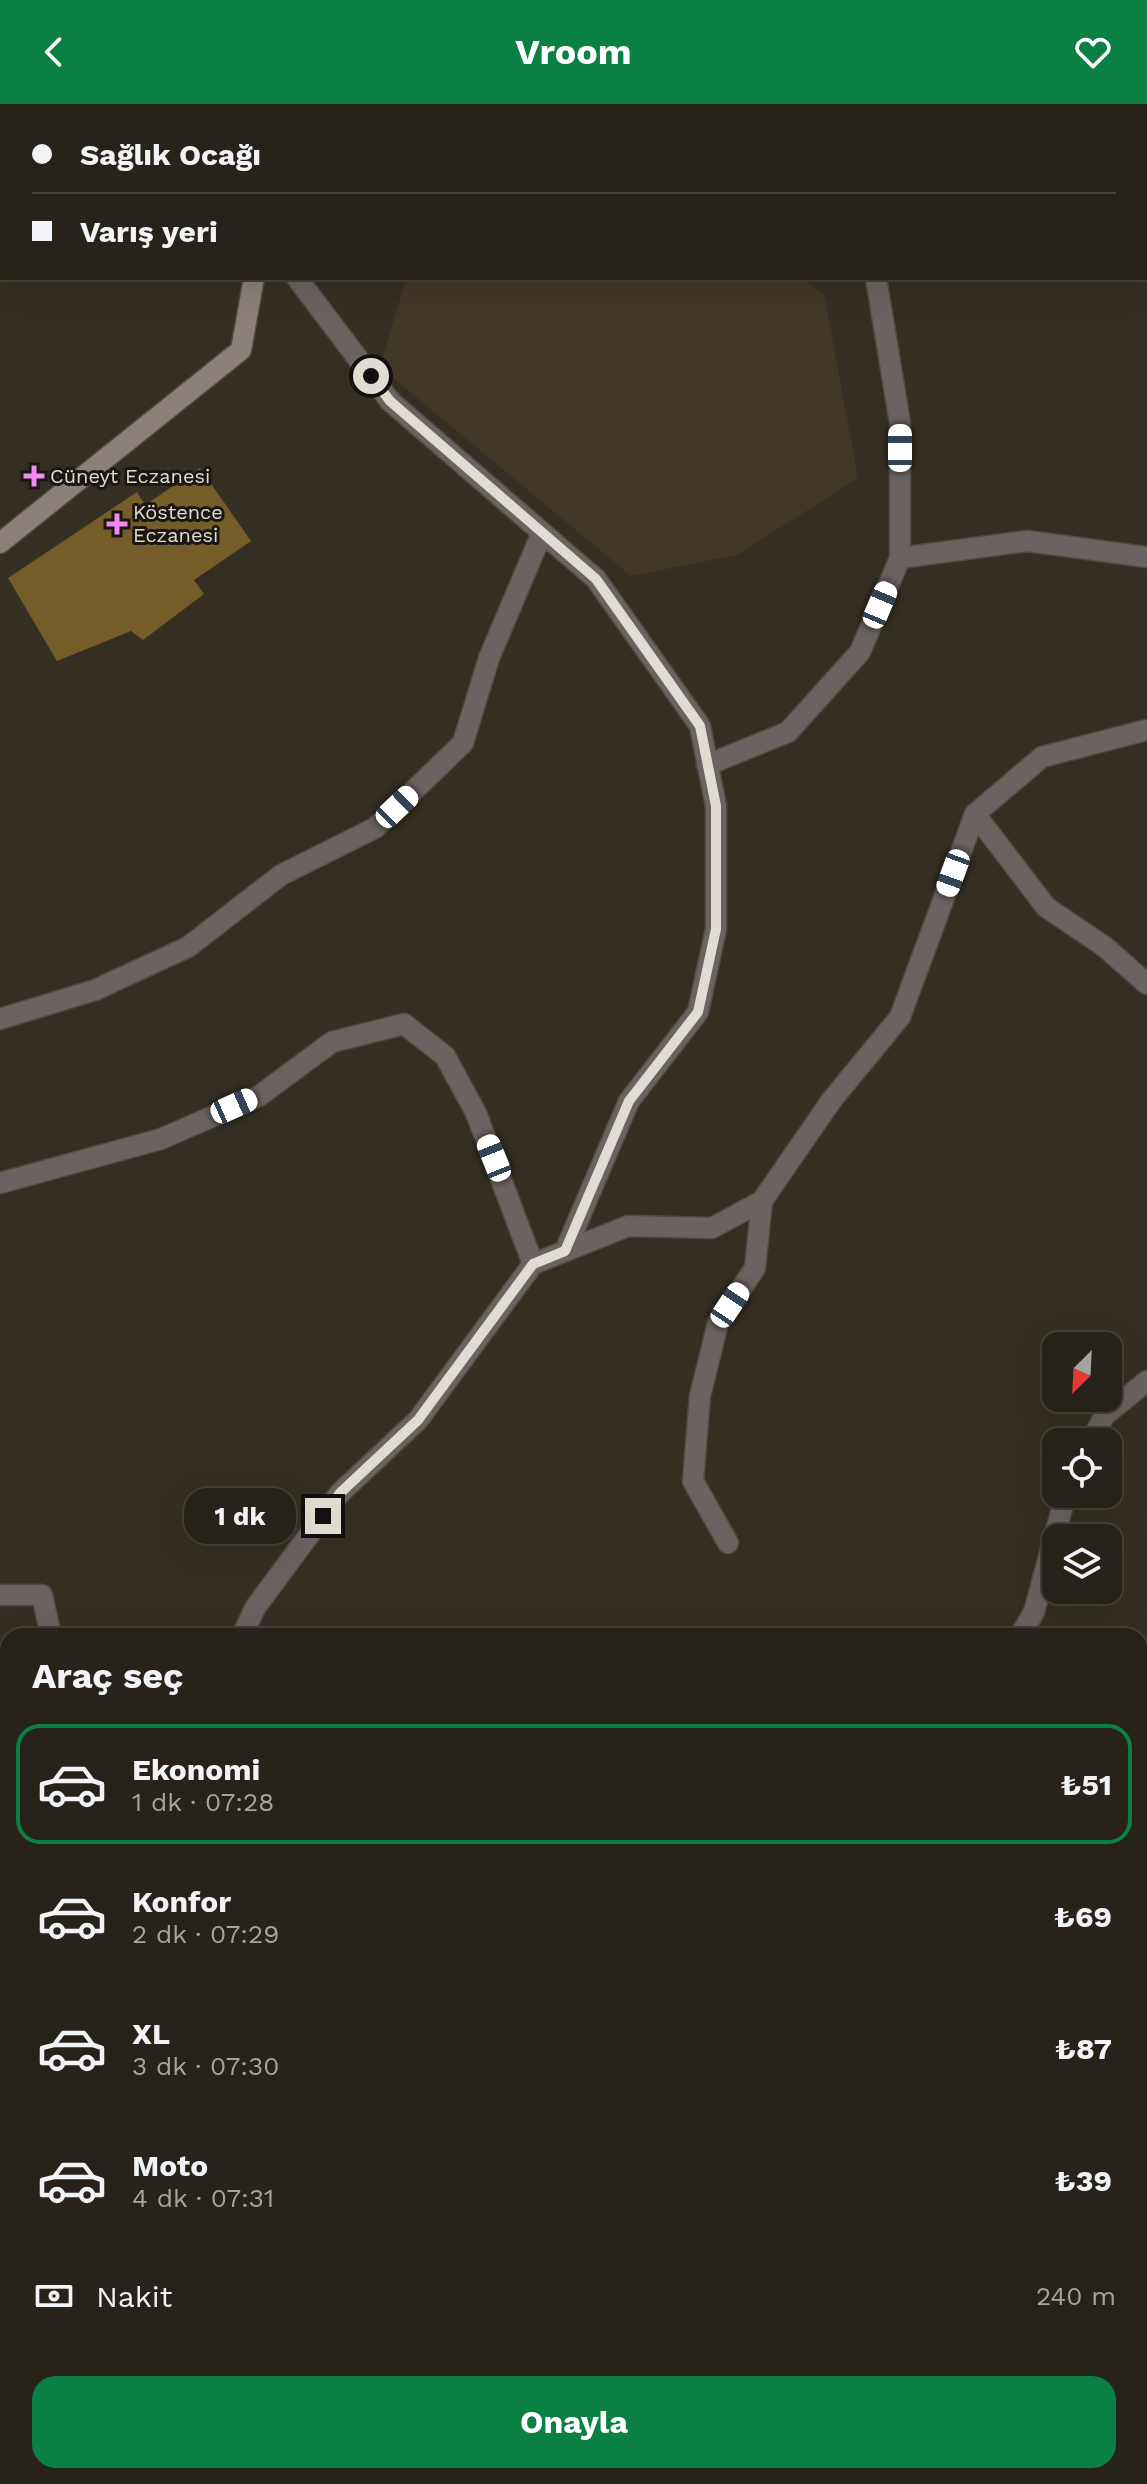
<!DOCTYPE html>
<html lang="tr">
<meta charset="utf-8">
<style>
:root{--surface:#28231a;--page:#302b23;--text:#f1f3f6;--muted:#a5a4a2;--line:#444039;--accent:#0b8043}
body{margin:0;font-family:"Work Sans",sans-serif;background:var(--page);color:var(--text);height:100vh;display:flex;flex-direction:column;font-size:30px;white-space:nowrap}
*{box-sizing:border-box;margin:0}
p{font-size:26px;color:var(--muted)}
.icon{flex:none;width:44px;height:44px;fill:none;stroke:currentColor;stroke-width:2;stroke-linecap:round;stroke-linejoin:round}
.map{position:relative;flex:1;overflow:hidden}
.sheet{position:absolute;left:0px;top:1524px;width:1148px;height:856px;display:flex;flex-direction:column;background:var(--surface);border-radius:24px 24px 0 0;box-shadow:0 8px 32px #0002,0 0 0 2px var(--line)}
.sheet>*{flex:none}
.hud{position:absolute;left:0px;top:0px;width:1148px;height:176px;box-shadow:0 8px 32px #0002,0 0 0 2px var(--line);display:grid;align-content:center;height:176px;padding:0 32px;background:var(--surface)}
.needle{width:52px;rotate:204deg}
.controls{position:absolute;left:1042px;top:1228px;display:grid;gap:16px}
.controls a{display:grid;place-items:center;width:80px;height:80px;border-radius:16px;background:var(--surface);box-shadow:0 8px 32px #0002,0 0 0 2px var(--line);font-size:40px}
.end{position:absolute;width:36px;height:36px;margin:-18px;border:10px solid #e0dcd4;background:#111;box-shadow:0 0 0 4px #111}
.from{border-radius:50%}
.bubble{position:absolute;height:56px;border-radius:24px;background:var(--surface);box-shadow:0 8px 32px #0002,0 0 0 2px var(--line);font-size:26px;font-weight:700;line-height:56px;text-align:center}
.car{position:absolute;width:24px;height:48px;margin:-24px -12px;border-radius:10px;box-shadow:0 0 6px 2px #0007;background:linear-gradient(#fff 24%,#345 0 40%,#fff 0 76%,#345 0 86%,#fff 0)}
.hud b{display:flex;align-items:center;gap:28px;height:76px;font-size:30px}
.hud b+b{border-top:2px solid var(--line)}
.hud i{width:20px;height:20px;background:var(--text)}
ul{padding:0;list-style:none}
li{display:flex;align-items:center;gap:24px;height:120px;margin:0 16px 12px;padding:0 16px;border:4px solid transparent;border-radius:24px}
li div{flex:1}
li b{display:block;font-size:30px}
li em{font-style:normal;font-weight:700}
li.on{border-color:var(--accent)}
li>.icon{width:72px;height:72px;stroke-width:1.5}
h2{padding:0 32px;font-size:36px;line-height:96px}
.pay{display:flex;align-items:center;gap:20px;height:88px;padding:0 32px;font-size:30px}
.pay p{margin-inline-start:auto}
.button{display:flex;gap:16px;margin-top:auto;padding:16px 32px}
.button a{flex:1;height:92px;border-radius:24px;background:var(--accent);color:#fff;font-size:32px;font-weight:700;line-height:92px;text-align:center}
header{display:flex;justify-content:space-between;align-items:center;height:104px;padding:0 32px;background:var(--accent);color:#fff;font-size:36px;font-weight:700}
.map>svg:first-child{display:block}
.built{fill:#413725}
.building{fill:#755d29}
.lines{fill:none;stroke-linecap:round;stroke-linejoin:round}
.street-casing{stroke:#504b3f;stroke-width:23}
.secondary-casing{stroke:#504b3f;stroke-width:23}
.path{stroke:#7f7a70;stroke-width:5;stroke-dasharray:8 4;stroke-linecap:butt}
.street{stroke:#6a6361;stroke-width:20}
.secondary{stroke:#8b807c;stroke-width:20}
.rail{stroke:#9d998f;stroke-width:6;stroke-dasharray:10 10;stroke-linecap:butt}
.route{stroke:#e0dcd4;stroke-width:10}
.poi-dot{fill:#f489f0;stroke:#1a1712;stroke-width:3}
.labels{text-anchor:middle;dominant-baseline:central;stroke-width:6;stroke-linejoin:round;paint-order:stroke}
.poi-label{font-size:20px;fill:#e0dcd4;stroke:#1a1712;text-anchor:start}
</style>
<header><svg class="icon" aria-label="back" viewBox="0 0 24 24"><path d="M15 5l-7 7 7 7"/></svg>Vroom<svg class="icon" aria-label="heart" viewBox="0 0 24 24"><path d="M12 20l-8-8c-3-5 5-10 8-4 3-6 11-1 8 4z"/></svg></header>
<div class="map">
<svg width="1147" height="2380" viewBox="0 0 1147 2380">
<rect width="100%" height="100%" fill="#352f23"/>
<polygon class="built" points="406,174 802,174 824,190 858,374 737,451 631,472 380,263"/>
<polygon class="building" points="200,364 251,437 194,476 204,490 143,536 131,527 57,557 8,474 137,388 145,401"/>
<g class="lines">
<defs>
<g id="street">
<polyline points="607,0 625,2"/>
<polyline points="297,174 390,297 596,475 700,622 716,702 716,825 698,908 629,997 565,1147"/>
<polyline points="876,174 900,319 900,454"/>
<polyline points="707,661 788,628 860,548 900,454 1027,437 1147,453"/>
<polyline points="975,710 1046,803 1105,843 1147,880"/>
<polyline points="0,915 95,886 188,843 281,771 375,724 463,639 489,554 542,429"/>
<polyline points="0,1079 161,1035 259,992 332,938 404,920 445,952 476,1009 533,1160"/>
<polyline points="1090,1338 1105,1311 1147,1277"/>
<polyline points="728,1439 693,1377 700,1292 718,1219 755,1164 762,1097"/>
<polyline points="0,1491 42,1491 51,1532"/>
<polyline points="242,1532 255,1504 340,1389 418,1316 533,1160 628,1122 712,1124 762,1097 831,997 900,913 975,710 1042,653 1147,626"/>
<polyline points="1020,1532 1034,1508 1066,1390"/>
</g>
<g id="secondary">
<polyline points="275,2 275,0"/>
<polyline points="0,439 241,246 254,174"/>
<polyline points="1140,2171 1147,2166"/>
<polyline points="575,2380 597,2372"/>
</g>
</defs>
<use href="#street" class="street-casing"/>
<use href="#secondary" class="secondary-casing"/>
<polyline class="path" points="1146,157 1147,157"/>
<use href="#street" class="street"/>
<use href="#secondary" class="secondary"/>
<g class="rail">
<polyline points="888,0 892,2"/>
<polyline points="1039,0 1043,2"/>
<polyline points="1098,0 1104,2"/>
<polyline points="1146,17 1147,18"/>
<polyline points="1146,41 1147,41"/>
<polyline points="1146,109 1147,109"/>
</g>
</g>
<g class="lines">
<polyline class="route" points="323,1412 340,1389 418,1316 533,1160 565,1147 629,997 698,908 716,825 716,702 700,622 596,475 390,297 371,272"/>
</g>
<g class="poi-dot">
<path d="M30 360h8v8h8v8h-8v8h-8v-8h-8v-8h8z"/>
<path d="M113 408h8v8h8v8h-8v8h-8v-8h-8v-8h8z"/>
</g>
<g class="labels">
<g class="poi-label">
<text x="50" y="372">Cüneyt Eczanesi</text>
<text x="133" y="408">Köstence<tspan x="133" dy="23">Eczanesi</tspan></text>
</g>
</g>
</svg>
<div class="controls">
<a><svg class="needle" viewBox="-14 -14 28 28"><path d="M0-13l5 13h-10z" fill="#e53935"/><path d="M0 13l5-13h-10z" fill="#a5a4a2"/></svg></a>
<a><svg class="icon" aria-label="locate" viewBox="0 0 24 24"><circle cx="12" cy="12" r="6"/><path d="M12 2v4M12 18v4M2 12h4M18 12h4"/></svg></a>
<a><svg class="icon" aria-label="layers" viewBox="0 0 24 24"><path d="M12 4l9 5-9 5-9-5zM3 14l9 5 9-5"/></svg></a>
</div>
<i class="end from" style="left:371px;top:272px"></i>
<i class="end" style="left:323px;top:1412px"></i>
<div class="bubble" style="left:184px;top:1384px;width:112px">1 dk</div>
<i class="car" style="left:900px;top:344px;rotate:0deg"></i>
<i class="car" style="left:880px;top:501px;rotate:23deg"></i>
<i class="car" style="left:397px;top:703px;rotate:46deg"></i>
<i class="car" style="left:953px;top:769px;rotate:200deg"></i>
<i class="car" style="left:234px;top:1002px;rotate:66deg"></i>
<i class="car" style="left:494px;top:1054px;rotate:338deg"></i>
<i class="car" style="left:730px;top:1201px;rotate:34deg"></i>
<div class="hud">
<b><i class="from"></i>Sağlık Ocağı</b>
<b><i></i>Varış yeri</b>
</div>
<section class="sheet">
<h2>Araç seç</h2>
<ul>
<li class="on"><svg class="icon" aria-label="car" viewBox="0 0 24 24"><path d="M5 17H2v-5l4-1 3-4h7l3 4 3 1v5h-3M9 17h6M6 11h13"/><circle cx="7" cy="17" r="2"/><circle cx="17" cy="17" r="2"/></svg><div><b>Ekonomi</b><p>1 dk · 07:28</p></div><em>₺51</em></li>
<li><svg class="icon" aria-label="car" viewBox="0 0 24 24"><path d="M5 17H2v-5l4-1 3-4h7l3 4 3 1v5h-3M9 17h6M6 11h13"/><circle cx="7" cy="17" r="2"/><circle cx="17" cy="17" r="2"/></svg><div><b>Konfor</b><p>2 dk · 07:29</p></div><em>₺69</em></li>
<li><svg class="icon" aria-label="car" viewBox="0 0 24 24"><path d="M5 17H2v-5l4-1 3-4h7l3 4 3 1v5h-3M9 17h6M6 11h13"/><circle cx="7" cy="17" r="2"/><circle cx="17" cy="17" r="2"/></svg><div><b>XL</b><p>3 dk · 07:30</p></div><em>₺87</em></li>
<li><svg class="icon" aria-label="car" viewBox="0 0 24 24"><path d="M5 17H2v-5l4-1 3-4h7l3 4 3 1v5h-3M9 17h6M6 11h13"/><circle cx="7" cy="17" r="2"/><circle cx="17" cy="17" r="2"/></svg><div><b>Moto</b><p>4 dk · 07:31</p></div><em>₺39</em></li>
</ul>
<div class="pay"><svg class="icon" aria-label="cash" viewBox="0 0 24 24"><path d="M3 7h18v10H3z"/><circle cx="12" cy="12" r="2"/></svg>Nakit<p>240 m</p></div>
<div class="button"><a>Onayla</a></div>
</section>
</div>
